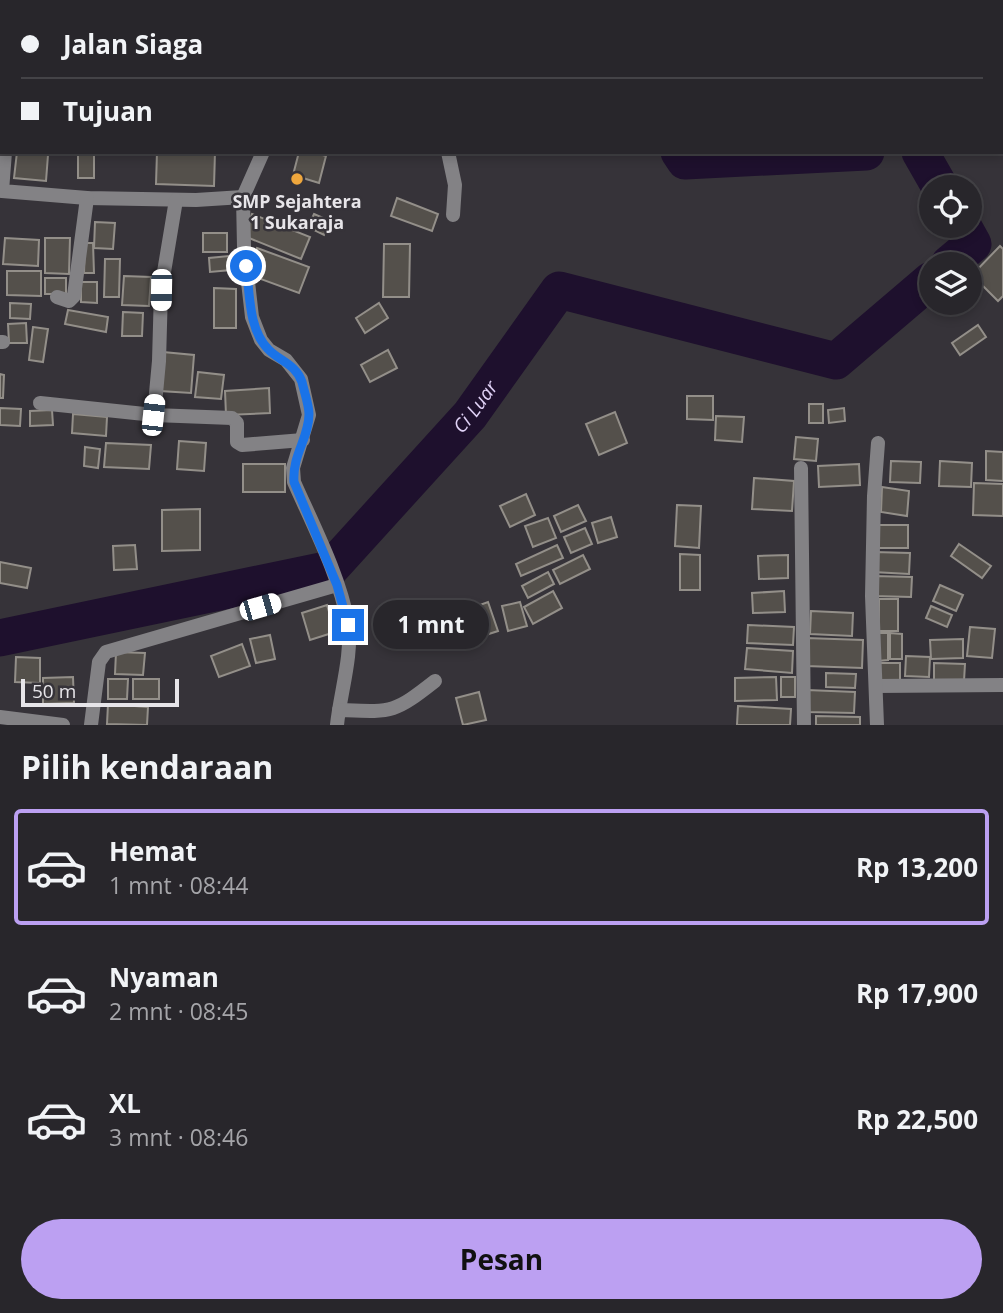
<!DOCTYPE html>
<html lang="id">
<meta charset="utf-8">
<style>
:root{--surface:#28262b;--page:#343237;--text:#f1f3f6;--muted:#a5a5a9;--line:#444347;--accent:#bca0f2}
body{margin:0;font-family:"Open Sans",sans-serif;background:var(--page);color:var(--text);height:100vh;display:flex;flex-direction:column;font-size:26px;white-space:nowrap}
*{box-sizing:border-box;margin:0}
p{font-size:23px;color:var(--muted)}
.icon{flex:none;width:38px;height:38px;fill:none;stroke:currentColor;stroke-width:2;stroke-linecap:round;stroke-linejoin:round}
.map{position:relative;height:725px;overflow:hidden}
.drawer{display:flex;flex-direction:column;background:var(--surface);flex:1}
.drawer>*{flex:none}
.hud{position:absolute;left:0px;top:0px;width:1004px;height:154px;box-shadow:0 4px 10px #0003,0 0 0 2px var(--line);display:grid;align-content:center;height:154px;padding:0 21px;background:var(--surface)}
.tools{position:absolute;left:919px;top:175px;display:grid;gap:14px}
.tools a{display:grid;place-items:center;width:63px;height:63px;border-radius:50%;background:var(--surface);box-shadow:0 4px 10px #0003,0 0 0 2px var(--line);font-size:35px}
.scale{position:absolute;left:21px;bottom:18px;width:158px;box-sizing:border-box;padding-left:7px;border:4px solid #e7e5e9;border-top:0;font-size:19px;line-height:24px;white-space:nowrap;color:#e7e5e9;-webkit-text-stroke:5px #363339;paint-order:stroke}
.end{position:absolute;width:32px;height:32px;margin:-16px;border:9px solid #1a73e8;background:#fff;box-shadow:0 0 0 4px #fff}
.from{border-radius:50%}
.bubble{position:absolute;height:49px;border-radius:24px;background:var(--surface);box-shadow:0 4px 10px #0003,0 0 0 2px var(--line);font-size:23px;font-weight:700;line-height:49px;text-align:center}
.car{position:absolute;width:21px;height:42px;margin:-21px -10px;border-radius:9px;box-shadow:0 0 5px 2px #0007;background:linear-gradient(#fff 24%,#345 0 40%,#fff 0 76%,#345 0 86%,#fff 0)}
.hud b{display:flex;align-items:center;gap:24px;height:66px;font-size:26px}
.hud b+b{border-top:2px solid var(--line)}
.hud i{width:18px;height:18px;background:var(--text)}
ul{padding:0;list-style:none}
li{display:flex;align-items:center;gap:21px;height:116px;margin:0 14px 10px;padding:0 7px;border:4px solid transparent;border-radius:7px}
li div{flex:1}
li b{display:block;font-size:26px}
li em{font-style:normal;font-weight:700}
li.active{border-color:var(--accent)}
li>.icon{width:63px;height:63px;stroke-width:1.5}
h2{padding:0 21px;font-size:32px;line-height:84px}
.cta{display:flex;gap:14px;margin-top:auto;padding:14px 21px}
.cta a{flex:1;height:80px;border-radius:42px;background:var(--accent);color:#111;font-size:28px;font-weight:700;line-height:80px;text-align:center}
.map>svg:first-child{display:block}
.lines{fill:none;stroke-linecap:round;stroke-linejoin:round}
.river{stroke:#1e102d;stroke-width:37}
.building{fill:#54504b;stroke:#938f89;stroke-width:2}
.minor{stroke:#838285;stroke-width:14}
.route{stroke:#1a73e8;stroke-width:9}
.poi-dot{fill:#efa73d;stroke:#363339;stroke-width:2.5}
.labels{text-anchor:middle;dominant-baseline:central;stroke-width:5;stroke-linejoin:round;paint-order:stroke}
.poi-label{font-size:18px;font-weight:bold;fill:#e7e5e9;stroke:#363339}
.water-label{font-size:19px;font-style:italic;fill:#e0d2f6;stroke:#363339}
</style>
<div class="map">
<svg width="1003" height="725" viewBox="0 0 1003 725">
<rect width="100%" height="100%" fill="#363339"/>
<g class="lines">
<g class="river">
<polyline points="614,2 614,0"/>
<polyline points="679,152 685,161 866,152"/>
<polyline points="920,152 940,187"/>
<polyline points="949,264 973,244 963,226"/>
<path id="s1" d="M 0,638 L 330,569 L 470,415 L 559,290 L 836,361 L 931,280"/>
</g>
</g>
<g class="building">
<polygon points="0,0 9,0 2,2 0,34"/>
<polygon points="17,152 48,155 46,181 14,178"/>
<rect x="78" y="152" width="16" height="26"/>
<polygon points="157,152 215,152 214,186 156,184"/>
<polygon points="299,152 312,152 326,156 319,183 293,175"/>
<polygon points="397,198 438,214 432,231 391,216"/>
<polygon points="252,214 310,237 301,259 244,236"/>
<polygon points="314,214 330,221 324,235 308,227"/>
<polygon points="95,222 115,223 113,249 94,248"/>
<rect x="203" y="233" width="24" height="19"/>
<polygon points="5,238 39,240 38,266 3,264"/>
<polygon points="45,238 70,238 69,274 45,273"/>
<polygon points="85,243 93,243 94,273 84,273"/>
<polygon points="384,244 410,244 409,297 383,297"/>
<polygon points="1000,246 1003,249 1003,296 998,301 972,275"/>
<polygon points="257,248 309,267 299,293 247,274"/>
<polygon points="229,256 231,270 210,272 209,258"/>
<polygon points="105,259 120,259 119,297 104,297"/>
<polygon points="7,271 41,271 41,296 7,295"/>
<polygon points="124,276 151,277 149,306 122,305"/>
<rect x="45" y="278" width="21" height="16"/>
<polygon points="81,282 97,282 97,303 81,302"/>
<polygon points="214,288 236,289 236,328 214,328"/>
<polygon points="10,303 31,304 30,319 10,318"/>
<polygon points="379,303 388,318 365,333 356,318"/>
<polygon points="68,310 108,317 106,332 65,324"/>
<polygon points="123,312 143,313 142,336 122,336"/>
<polygon points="26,323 27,343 9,343 8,324"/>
<polygon points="978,325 986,337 960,355 952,343"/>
<polygon points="33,327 48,329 43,362 29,360"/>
<polygon points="388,350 397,368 370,382 361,365"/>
<polygon points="163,352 194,355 191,393 160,391"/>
<polygon points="198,372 224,375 221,399 195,397"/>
<polygon points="0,374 4,375 3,398 0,398"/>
<polygon points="269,388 270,413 226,415 225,391"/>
<polygon points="687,396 713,396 713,420 687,419"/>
<rect x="809" y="404" width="14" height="19"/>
<polygon points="0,408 21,409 20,426 0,425"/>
<polygon points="844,408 845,421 829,423 828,410"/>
<polygon points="52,410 53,425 30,426 30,411"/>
<polygon points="615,412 627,443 599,455 586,424"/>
<polygon points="73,414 107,417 106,436 72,433"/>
<polygon points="716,416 744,417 742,442 715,440"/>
<polygon points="796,437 818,439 816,461 794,459"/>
<polygon points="179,441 206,443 204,471 177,469"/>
<polygon points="106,443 151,445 149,469 104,467"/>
<polygon points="85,447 100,449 98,468 84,466"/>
<polygon points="986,451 1003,452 1003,481 986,480"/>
<polygon points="891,461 921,462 920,483 890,482"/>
<polygon points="940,461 972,463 971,487 939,486"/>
<rect x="243" y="464" width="42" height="28"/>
<polygon points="859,464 860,485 819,487 818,466"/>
<polygon points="754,478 794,481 792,511 752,509"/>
<polygon points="974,483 1003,484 1003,516 973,515"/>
<polygon points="882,487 909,491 907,516 881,512"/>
<polygon points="526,494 535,515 510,527 500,506"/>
<polygon points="578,505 586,521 561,532 554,516"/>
<polygon points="677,505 701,506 699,548 675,546"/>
<polygon points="200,509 200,550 162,551 162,510"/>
<polygon points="611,517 617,537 598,543 592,523"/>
<polygon points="548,518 556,538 533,547 525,526"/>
<rect x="874" y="525" width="34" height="23"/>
<polygon points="585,528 592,544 571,553 564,537"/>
<polygon points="959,544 991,566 982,578 951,556"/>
<polygon points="135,545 137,569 114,570 113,546"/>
<polygon points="557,545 563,558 521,576 516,564"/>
<polygon points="874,552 910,553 909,574 873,572"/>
<polygon points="680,554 700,555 700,590 680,590"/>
<polygon points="583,555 590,569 560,584 553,570"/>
<polygon points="788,555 788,578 759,579 758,556"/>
<polygon points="0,562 31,568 27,588 0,583"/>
<polygon points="548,572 554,584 528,598 522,586"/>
<polygon points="874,576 912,577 911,597 873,596"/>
<polygon points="940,585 963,595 956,611 933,601"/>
<polygon points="553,591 562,608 533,624 524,607"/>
<polygon points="784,591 785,612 753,613 752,593"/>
<rect x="879" y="599" width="19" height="32"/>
<polygon points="488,602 498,631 461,643 452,615"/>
<polygon points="520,602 527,626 508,631 502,606"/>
<polygon points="327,605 335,632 310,640 302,613"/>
<polygon points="931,606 952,615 947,627 926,618"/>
<polygon points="811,611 853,613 852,636 810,634"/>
<polygon points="748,625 794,627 793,645 747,643"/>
<polygon points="970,627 995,629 992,658 967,656"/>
<polygon points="878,633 888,633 888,660 878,661"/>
<polygon points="890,633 902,634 902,659 890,659"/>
<polygon points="270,635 275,659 256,663 250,639"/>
<polygon points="806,638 863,640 862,668 806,666"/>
<polygon points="963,639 963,658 931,659 930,640"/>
<polygon points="242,644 250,666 219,677 211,656"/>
<polygon points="747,648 793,651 792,673 745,669"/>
<polygon points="116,652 145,653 143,675 115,674"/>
<polygon points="906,656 930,657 929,677 905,676"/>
<polygon points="16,657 40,658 40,683 15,682"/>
<polygon points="878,663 900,663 900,681 880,682"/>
<polygon points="934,663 965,664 964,681 934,680"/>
<polygon points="826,673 856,674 855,688 826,687"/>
<polygon points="73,677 74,703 43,704 43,678"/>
<polygon points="776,677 777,700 735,701 735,678"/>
<rect x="781" y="677" width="14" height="20"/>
<polygon points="108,679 128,679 127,699 108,699"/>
<rect x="133" y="679" width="26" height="20"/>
<polygon points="807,690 855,692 854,713 806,712"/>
<polygon points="479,692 486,720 463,725 456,698"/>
<polygon points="108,704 148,707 147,725 107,724"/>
<polygon points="738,706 791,709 790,725 737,725"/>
<polygon points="816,716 860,717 860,725 816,725"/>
</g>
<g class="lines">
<g class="minor">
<polyline points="306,0 306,2"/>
<polyline points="32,2 33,0"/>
<polyline points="668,2 668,0"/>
<polyline points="780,2 780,0"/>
<polyline points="890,2 890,0"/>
<polyline points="1000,2 1001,0"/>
<polyline points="5,152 2,191 87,198 196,200 243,197"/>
<path d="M 263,152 L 243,197 L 244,247 L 252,317 L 261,340 L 269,350 L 286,360 L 301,379 L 309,415 L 293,468 L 294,482 C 313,525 340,577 348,623 C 353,654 340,694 337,725"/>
<polyline points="448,152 455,185 453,215"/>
<polyline points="176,200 161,290 159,361 154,415 232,418 237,423 237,442 242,445 303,440"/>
<polyline points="57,297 69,301 74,296 87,198"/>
<polyline points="0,342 3,342"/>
<polyline points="40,403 154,415"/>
<polyline points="801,468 804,725"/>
<polyline points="876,686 1003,685"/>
<path d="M 339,710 C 392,712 393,714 435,681"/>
<polyline points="0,717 63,725"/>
<polyline points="91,725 99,662 106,652 337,585"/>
<polyline points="877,725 872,596 874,496 878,443"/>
</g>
</g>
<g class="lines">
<path class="route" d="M 246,266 C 250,292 248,329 268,349 C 279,361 296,364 302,382 C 304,391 309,405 309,414 C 309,438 292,455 294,482 L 337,585 L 348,625"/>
</g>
<circle class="poi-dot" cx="297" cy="179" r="7"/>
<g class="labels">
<g class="poi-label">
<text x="297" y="201">SMP Sejahtera<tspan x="297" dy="21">1 Sukaraja</tspan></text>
</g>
<g class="water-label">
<text stroke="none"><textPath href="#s1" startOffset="555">Ci Luar</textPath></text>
</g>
</g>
</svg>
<div class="tools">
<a><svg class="icon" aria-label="locate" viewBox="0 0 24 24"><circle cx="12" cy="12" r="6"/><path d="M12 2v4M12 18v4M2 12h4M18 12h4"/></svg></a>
<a><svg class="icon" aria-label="layers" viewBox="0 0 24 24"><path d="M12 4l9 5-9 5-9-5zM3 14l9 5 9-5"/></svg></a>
</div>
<div class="scale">50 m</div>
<i class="end from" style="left:246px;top:266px"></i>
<i class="end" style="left:348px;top:625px"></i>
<div class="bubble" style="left:373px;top:600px;width:116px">1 mnt</div>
<i class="car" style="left:161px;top:290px;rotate:181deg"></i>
<i class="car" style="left:153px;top:415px;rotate:6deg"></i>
<i class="car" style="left:260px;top:607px;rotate:74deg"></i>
<div class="hud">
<b><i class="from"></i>Jalan Siaga</b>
<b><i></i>Tujuan</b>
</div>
</div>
<section class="drawer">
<h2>Pilih kendaraan</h2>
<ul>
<li class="active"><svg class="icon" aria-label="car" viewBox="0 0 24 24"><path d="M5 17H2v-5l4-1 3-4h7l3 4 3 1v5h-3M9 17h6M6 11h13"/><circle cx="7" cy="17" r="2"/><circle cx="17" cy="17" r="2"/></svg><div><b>Hemat</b><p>1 mnt · 08:44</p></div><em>Rp 13,200</em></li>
<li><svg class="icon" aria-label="car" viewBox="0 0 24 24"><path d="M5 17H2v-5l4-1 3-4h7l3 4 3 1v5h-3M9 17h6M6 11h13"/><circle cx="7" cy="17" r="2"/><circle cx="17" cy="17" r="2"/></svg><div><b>Nyaman</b><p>2 mnt · 08:45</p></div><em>Rp 17,900</em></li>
<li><svg class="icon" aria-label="car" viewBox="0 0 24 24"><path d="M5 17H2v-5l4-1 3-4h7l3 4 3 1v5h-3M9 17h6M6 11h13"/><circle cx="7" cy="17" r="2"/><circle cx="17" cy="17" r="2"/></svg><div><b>XL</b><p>3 mnt · 08:46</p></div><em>Rp 22,500</em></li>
</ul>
<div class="cta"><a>Pesan</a></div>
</section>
